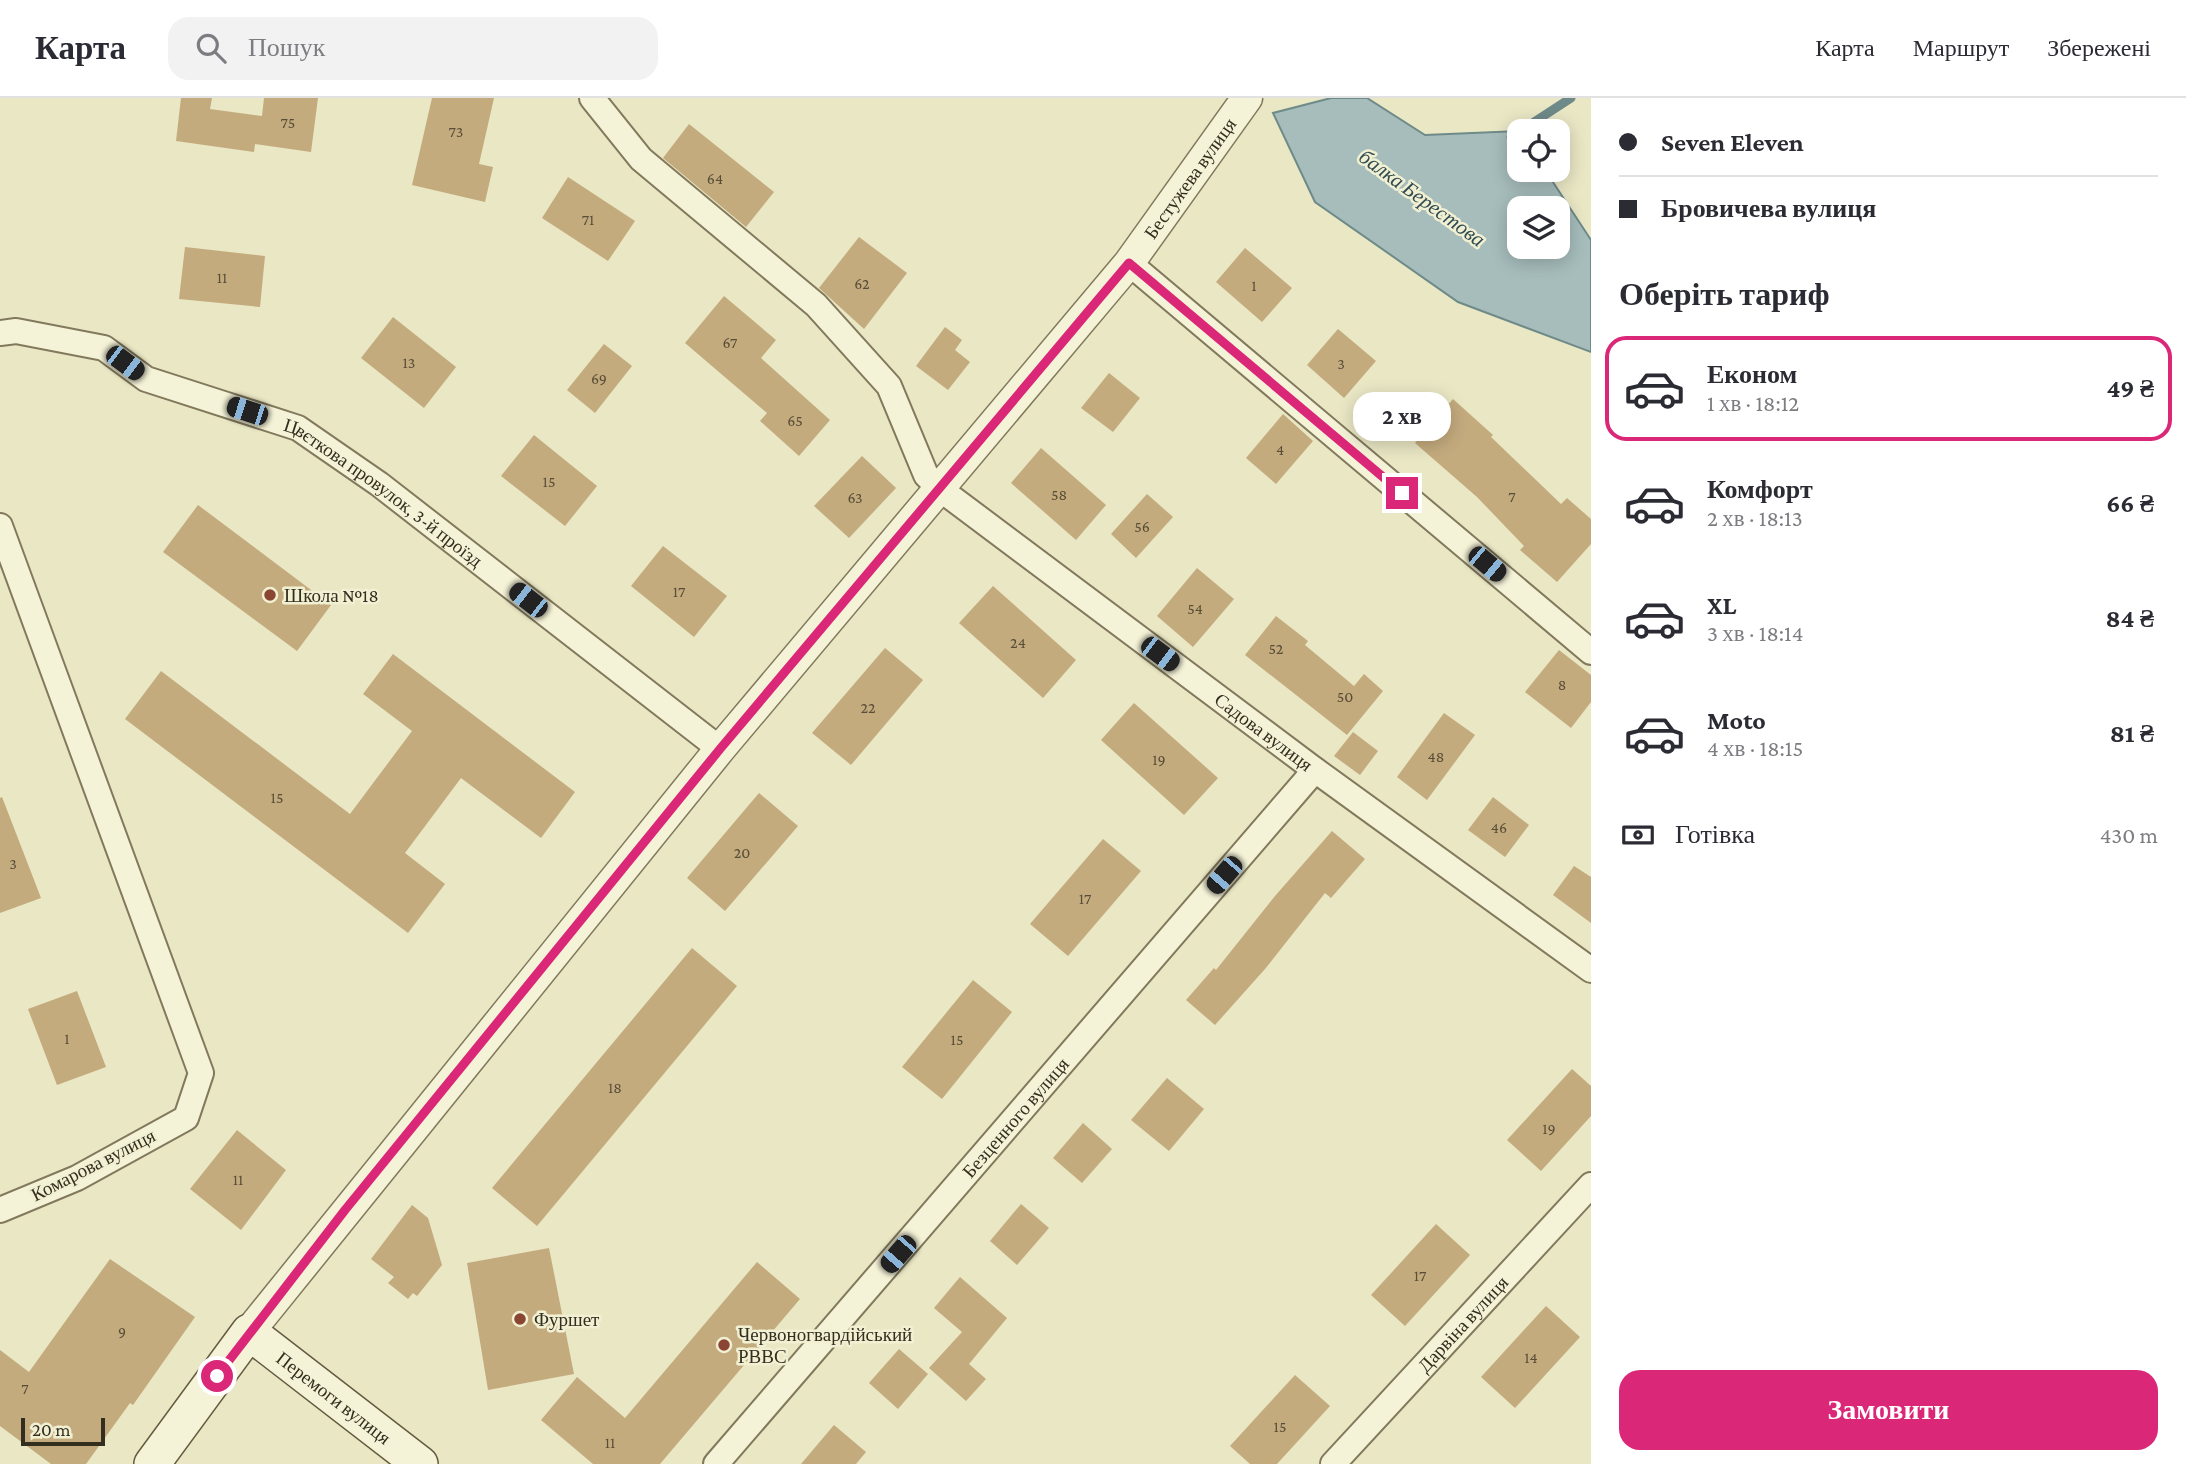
<!DOCTYPE html>
<html lang="uk">
<meta charset="utf-8">
<style>
:root{--surface:#fff;--page:#f2f2f3;--text:#2b2b33;--muted:#7c7c81;--line:#e1e1e2;--accent:#db2777}
body{margin:0;font-family:"Crimson Pro",serif;background:var(--page);color:var(--text);height:100vh;display:flex;flex-direction:column;font-size:26px;white-space:nowrap}
*{box-sizing:border-box;margin:0}
p{font-size:23px;color:var(--muted)}
.icon{flex:none;width:38px;height:38px;fill:none;stroke:currentColor;stroke-width:2;stroke-linecap:round;stroke-linejoin:round}
.map{position:relative;flex:1;overflow:hidden}
.drawer{display:flex;flex-direction:column;background:var(--surface);width:595px}
.drawer>*{flex:none}
.banner{display:grid;align-content:center;height:154px;padding:0 28px;background:var(--surface)}
.tools{position:absolute;left:1507px;top:21px;display:grid;gap:14px}
.tools a{display:grid;place-items:center;width:63px;height:63px;border-radius:14px;background:var(--surface);box-shadow:0 4px 18px #0003;font-size:35px}
.scale{position:absolute;left:21px;bottom:18px;width:84px;box-sizing:border-box;padding-left:7px;border:4px solid #342e1f;border-top:0;font-size:19px;line-height:24px;white-space:nowrap;color:#342e1f;-webkit-text-stroke:5px #f2f0d3;paint-order:stroke}
.end{position:absolute;width:32px;height:32px;margin:-16px;border:9px solid #db2777;background:#fff;box-shadow:0 0 0 4px #fff}
.from{border-radius:50%}
.bubble{position:absolute;height:49px;border-radius:21px;background:var(--surface);box-shadow:0 4px 18px #0003;font-size:23px;font-weight:700;line-height:49px;text-align:center}
.car{position:absolute;width:21px;height:42px;margin:-21px -10px;border-radius:9px;box-shadow:0 0 5px 2px #0007;background:linear-gradient(#222 24%,#8ab4d8 0 40%,#222 0 76%,#8ab4d8 0 86%,#222 0)}
.banner b{display:flex;align-items:center;gap:24px;height:66px;font-size:26px}
.banner b+b{border-top:2px solid var(--line)}
.banner i{width:18px;height:18px;background:var(--text)}
ul{padding:0;list-style:none}
li{display:flex;align-items:center;gap:21px;height:105px;margin:0 14px 10px;padding:0 14px;border:4px solid transparent;border-radius:21px}
li div{flex:1}
li b{display:block;font-size:26px}
li em{font-style:normal;font-weight:700}
li.on{border-color:var(--accent)}
li>.icon{width:63px;height:63px;stroke-width:1.5}
h2{padding:0 28px;font-size:32px;line-height:84px}
.pay{display:flex;align-items:center;gap:18px;height:77px;padding:0 28px;font-size:26px}
.pay p{margin-inline-start:auto}
.action{display:flex;gap:14px;margin-top:auto;padding:14px 28px}
.action a{flex:1;height:80px;border-radius:21px;background:var(--accent);color:#fff;font-size:28px;font-weight:700;line-height:80px;text-align:center}
header{display:flex;align-items:center;gap:42px;box-sizing:border-box;height:98px;padding:0 35px;background:var(--surface);border-bottom:2px solid var(--line)}
header strong{font-size:33px}
nav{display:flex;gap:38px;margin-inline-start:auto;font-size:24px}
.search{width:490px;height:63px;background:var(--page);display:flex;align-items:center;gap:18px;box-sizing:border-box;padding:0 24px;border-radius:21px;color:var(--muted);font-size:26px}
main{display:flex;flex:1;min-height:0}
.map>svg:first-child{display:block}
.water{fill:#a6bdbb;stroke:#6e8a89;stroke-width:2;fill-rule:evenodd}
.lines{fill:none;stroke-linecap:round;stroke-linejoin:round}
.stream{stroke:#6e8a89;stroke-width:9}
.building{fill:#c4ab7e}
.minor-casing{stroke:#82795d;stroke-width:28}
.tertiary-casing{stroke:#82795d;stroke-width:33}
.secondary-casing{stroke:#645a40;stroke-width:38}
.minor{stroke:#f5f3d7;stroke-width:24}
.tertiary{stroke:#f5f3d7;stroke-width:30}
.secondary{stroke:#f5f3d7;stroke-width:35}
.route{stroke:#db2777;stroke-width:9}
.poi-dot{fill:#8b4633;stroke:#f2f0d3;stroke-width:2.5}
.labels{text-anchor:middle;dominant-baseline:central;stroke-width:5;stroke-linejoin:round;paint-order:stroke}
.number-label{font-size:16px;fill:#584d37}
.street-label{font-size:19px;fill:#342e1f;stroke:#f2f0d3}
.poi-label{font-size:19px;fill:#342e1f;stroke:#f2f0d3;text-anchor:start}
.water-label{font-size:21px;font-style:italic;fill:#304c52;stroke:#f2f0d3}
</style>
<header>
<strong>Карта</strong>
<div class="search"><svg class="icon" aria-label="search" viewBox="0 0 24 24"><circle cx="10" cy="10" r="6"/><path d="M15 15l6 6"/></svg>Пошук</div>
<nav><a>Карта</a><a>Маршрут</a><a>Збережені</a></nav>
</header>
<main>
<div class="map">
<svg width="1591" height="1366" viewBox="0 0 1591 1366">
<rect width="100%" height="100%" fill="#e9e7c4"/>
<path class="water" d="M 1331,0 L 1367,0 L 1425,37 L 1519,33 L 1519,72 L 1545,72 L 1591,142 L 1591,254 L 1458,204 L 1315,104 L 1273,15 ZM 1519,110 L 1558,110 L 1558,149 L 1519,149 Z"/>
<g class="lines">
<polyline class="stream" points="1511,39 1571,0"/>
</g>
<g class="building">
<polygon points="181,0 212,0 210,11 262,18 264,0 318,0 311,54 255,46 254,54 176,43"/>
<polygon points="432,0 494,0 479,66 493,69 485,104 412,87"/>
<polygon points="689,26 774,94 746,129 663,60"/>
<polygon points="568,79 635,123 608,163 542,120"/>
<polygon points="859,139 907,175 864,231 819,190"/>
<polygon points="185,149 265,158 260,209 179,201"/>
<polygon points="1245,150 1292,190 1262,224 1216,184"/>
<polygon points="724,198 776,242 761,260 830,322 799,358 760,323 767,315 685,245"/>
<polygon points="393,219 456,269 424,310 361,260"/>
<polygon points="945,229 962,242 955,252 970,264 948,292 916,268"/>
<polygon points="1338,231 1376,263 1344,300 1307,267"/>
<polygon points="604,246 632,268 595,315 567,292"/>
<polygon points="1109,275 1140,300 1113,334 1081,310"/>
<polygon points="1453,301 1493,337 1491,339 1561,406 1567,400 1591,421 1591,446 1557,484 1520,452 1524,448 1477,399 1415,345"/>
<polygon points="1283,316 1313,343 1276,386 1246,360"/>
<polygon points="534,337 597,388 565,428 501,378"/>
<polygon points="1041,350 1106,407 1076,442 1011,385"/>
<polygon points="862,358 896,390 849,440 814,408"/>
<polygon points="1147,396 1173,419 1136,460 1111,436"/>
<polygon points="198,407 331,507 297,553 163,454"/>
<polygon points="663,448 727,498 694,539 631,488"/>
<polygon points="1197,470 1234,501 1193,549 1157,518"/>
<polygon points="993,488 1076,562 1043,600 959,525"/>
<polygon points="1276,518 1308,543 1305,547 1354,588 1364,576 1383,593 1347,637 1245,557"/>
<polygon points="885,550 923,582 851,667 812,635"/>
<polygon points="1559,552 1591,577 1591,604 1571,630 1525,594"/>
<polygon points="393,556 575,694 541,740 461,680 405,755 445,786 408,835 125,621 161,573 350,716 412,633 363,596"/>
<polygon points="1134,605 1218,680 1184,717 1101,642"/>
<polygon points="1444,615 1475,637 1427,702 1397,679"/>
<polygon points="1353,634 1378,653 1360,677 1334,658"/>
<polygon points="759,695 798,728 725,813 687,780"/>
<polygon points="2,699 41,800 0,815 0,700"/>
<polygon points="1493,699 1529,727 1505,759 1468,732"/>
<polygon points="1332,733 1365,761 1331,800 1325,795 1265,871 1215,927 1186,902 1214,870 1216,872 1275,798"/>
<polygon points="1103,741 1141,773 1068,858 1030,826"/>
<polygon points="1574,768 1591,779 1591,825 1553,797"/>
<polygon points="692,850 737,888 537,1128 492,1090"/>
<polygon points="973,882 1012,914 942,1001 902,969"/>
<polygon points="77,893 106,969 57,987 28,911"/>
<polygon points="1572,971 1591,988 1591,1018 1541,1073 1507,1042"/>
<polygon points="1167,980 1204,1011 1169,1053 1131,1022"/>
<polygon points="1083,1025 1112,1051 1082,1085 1053,1060"/>
<polygon points="237,1032 286,1072 241,1132 190,1091"/>
<polygon points="1021,1106 1049,1130 1017,1167 990,1143"/>
<polygon points="412,1107 428,1120 442,1167 417,1198 413,1195 408,1201 388,1185 394,1179 371,1161"/>
<polygon points="1436,1126 1470,1157 1405,1228 1371,1197"/>
<polygon points="549,1150 574,1276 488,1292 467,1165"/>
<polygon points="110,1161 195,1219 133,1307 130,1305 86,1366 51,1366 0,1328 0,1252 29,1274"/>
<polygon points="757,1164 800,1201 660,1366 593,1366 541,1322 577,1279 625,1320"/>
<polygon points="960,1179 1007,1220 969,1266 986,1281 966,1303 929,1270 962,1234 934,1210"/>
<polygon points="1546,1208 1580,1239 1515,1310 1481,1279"/>
<polygon points="899,1251 928,1276 898,1311 869,1285"/>
<polygon points="1295,1277 1330,1308 1277,1366 1250,1366 1230,1348"/>
<polygon points="834,1327 866,1354 856,1366 801,1366"/>
</g>
<g class="lines">
<defs>
<g id="minor">
<path id="s1" d="M 592,0 L 641,61 L 816,207 L 889,288 L 926,377 L 940,391 L 1315,672 L 1591,872"/>
<polyline points="1129,165 1591,554"/>
<path id="s2" d="M 0,235 L 16,233 L 104,250 L 146,281 L 298,330 L 379,386 L 720,651"/>
<polyline points="0,428 201,975 186,1020 77,1080 0,1112"/>
<path id="s3" d="M 716,1366 L 1315,672"/>
<path id="s4" d="M 1333,1366 L 1591,1087"/>
</g>
<g id="tertiary">
<path id="s5" d="M 249,1234 L 720,651 L 1129,165 L 1247,0"/>
</g>
<g id="secondary">
<path id="s6" d="M 152,1366 L 249,1234 L 420,1366"/>
</g>
</defs>
<use href="#minor" class="minor-casing"/>
<use href="#tertiary" class="tertiary-casing"/>
<use href="#secondary" class="secondary-casing"/>
<use href="#minor" class="minor"/>
<use href="#tertiary" class="tertiary"/>
<use href="#secondary" class="secondary"/>
</g>
<g class="lines">
<polyline class="route" points="217,1278 345,1112 720,651 1129,165 1402,395"/>
</g>
<g class="poi-dot">
<circle cx="270" cy="497" r="7"/>
<circle cx="520" cy="1221" r="7"/>
<circle cx="724" cy="1247" r="7"/>
</g>
<g class="labels">
<g class="number-label">
<text x="288" y="24">75</text>
<text x="456" y="33">73</text>
<text x="715" y="80">64</text>
<text x="588" y="121">71</text>
<text x="222" y="179">11</text>
<text x="862" y="185">62</text>
<text x="1254" y="187">1</text>
<text x="730" y="244">67</text>
<text x="409" y="264">13</text>
<text x="1341" y="265">3</text>
<text x="599" y="280">69</text>
<text x="795" y="322">65</text>
<text x="1280" y="351">4</text>
<text x="549" y="383">15</text>
<text x="1059" y="396">58</text>
<text x="1512" y="398">7</text>
<text x="855" y="399">63</text>
<text x="1142" y="428">56</text>
<text x="679" y="493">17</text>
<text x="1195" y="510">54</text>
<text x="1018" y="544">24</text>
<text x="1276" y="550">52</text>
<text x="1562" y="586">8</text>
<text x="1345" y="598">50</text>
<text x="868" y="609">22</text>
<text x="1436" y="658">48</text>
<text x="1159" y="661">19</text>
<text x="277" y="699">15</text>
<text x="1499" y="729">46</text>
<text x="742" y="754">20</text>
<text x="13" y="765">3</text>
<text x="1085" y="800">17</text>
<text x="67" y="940">1</text>
<text x="957" y="941">15</text>
<text x="615" y="989">18</text>
<text x="1549" y="1030">19</text>
<text x="238" y="1081">11</text>
<text x="1420" y="1177">17</text>
<text x="122" y="1233">9</text>
<text x="1531" y="1259">14</text>
<text x="25" y="1290">7</text>
<text x="1280" y="1328">15</text>
<text x="610" y="1344">11</text>
</g>
<g class="street-label">
<text stroke="none"><textPath href="#s5" startOffset="1489">Бестужева вулиця</textPath></text>
<text stroke="none"><textPath href="#s2" startOffset="424">Цвєткова провулок, 3-й проїзд</textPath></text>
<text stroke="none"><textPath href="#s1" startOffset="936">Садова вулиця</textPath></text>
<text stroke="none"><textPath href="#s3" startOffset="458">Безценного вулиця</textPath></text>
<text transform="translate(93 1067) rotate(-27)">Комарова вулиця</text>
<text stroke="none"><textPath href="#s4" startOffset="191">Дарвіна вулиця</textPath></text>
<text stroke="none"><textPath href="#s6" startOffset="271">Перемоги вулиця</textPath></text>
</g>
<g class="poi-label">
<text x="284" y="497">Школа №18</text>
<text x="534" y="1221">Фуршет</text>
<text x="738" y="1236">Червоногвардійський<tspan x="738" dy="22">РВВС</tspan></text>
</g>
<g class="water-label">
<text transform="translate(1422 100) rotate(36)">балка Берестова</text>
</g>
</g>
</svg>
<div class="tools">
<a><svg class="icon" aria-label="locate" viewBox="0 0 24 24"><circle cx="12" cy="12" r="6"/><path d="M12 2v4M12 18v4M2 12h4M18 12h4"/></svg></a>
<a><svg class="icon" aria-label="layers" viewBox="0 0 24 24"><path d="M12 4l9 5-9 5-9-5zM3 14l9 5 9-5"/></svg></a>
</div>
<div class="scale">20 m</div>
<i class="end from" style="left:217px;top:1278px"></i>
<i class="end" style="left:1402px;top:395px"></i>
<div class="bubble" style="left:1353px;top:294px;width:98px">2 хв</div>
<i class="car" style="left:125px;top:265px;rotate:127deg"></i>
<i class="car" style="left:247px;top:313px;rotate:288deg"></i>
<i class="car" style="left:1487px;top:466px;rotate:130deg"></i>
<i class="car" style="left:528px;top:502px;rotate:308deg"></i>
<i class="car" style="left:1160px;top:556px;rotate:127deg"></i>
<i class="car" style="left:1224px;top:777px;rotate:221deg"></i>
<i class="car" style="left:898px;top:1156px;rotate:221deg"></i>
</div>
<section class="drawer">
<div class="banner">
<b><i class="from"></i>Seven Eleven</b>
<b><i></i>Бровичева вулиця</b>
</div>
<h2>Оберіть тариф</h2>
<ul>
<li class="on"><svg class="icon" aria-label="car" viewBox="0 0 24 24"><path d="M5 17H2v-5l4-1 3-4h7l3 4 3 1v5h-3M9 17h6M6 11h13"/><circle cx="7" cy="17" r="2"/><circle cx="17" cy="17" r="2"/></svg><div><b>Економ</b><p>1 хв · 18:12</p></div><em>49 ₴</em></li>
<li><svg class="icon" aria-label="car" viewBox="0 0 24 24"><path d="M5 17H2v-5l4-1 3-4h7l3 4 3 1v5h-3M9 17h6M6 11h13"/><circle cx="7" cy="17" r="2"/><circle cx="17" cy="17" r="2"/></svg><div><b>Комфорт</b><p>2 хв · 18:13</p></div><em>66 ₴</em></li>
<li><svg class="icon" aria-label="car" viewBox="0 0 24 24"><path d="M5 17H2v-5l4-1 3-4h7l3 4 3 1v5h-3M9 17h6M6 11h13"/><circle cx="7" cy="17" r="2"/><circle cx="17" cy="17" r="2"/></svg><div><b>XL</b><p>3 хв · 18:14</p></div><em>84 ₴</em></li>
<li><svg class="icon" aria-label="car" viewBox="0 0 24 24"><path d="M5 17H2v-5l4-1 3-4h7l3 4 3 1v5h-3M9 17h6M6 11h13"/><circle cx="7" cy="17" r="2"/><circle cx="17" cy="17" r="2"/></svg><div><b>Moto</b><p>4 хв · 18:15</p></div><em>81 ₴</em></li>
</ul>
<div class="pay"><svg class="icon" aria-label="cash" viewBox="0 0 24 24"><path d="M3 7h18v10H3z"/><circle cx="12" cy="12" r="2"/></svg>Готівка<p>430 m</p></div>
<div class="action"><a>Замовити</a></div>
</section>
</main>
